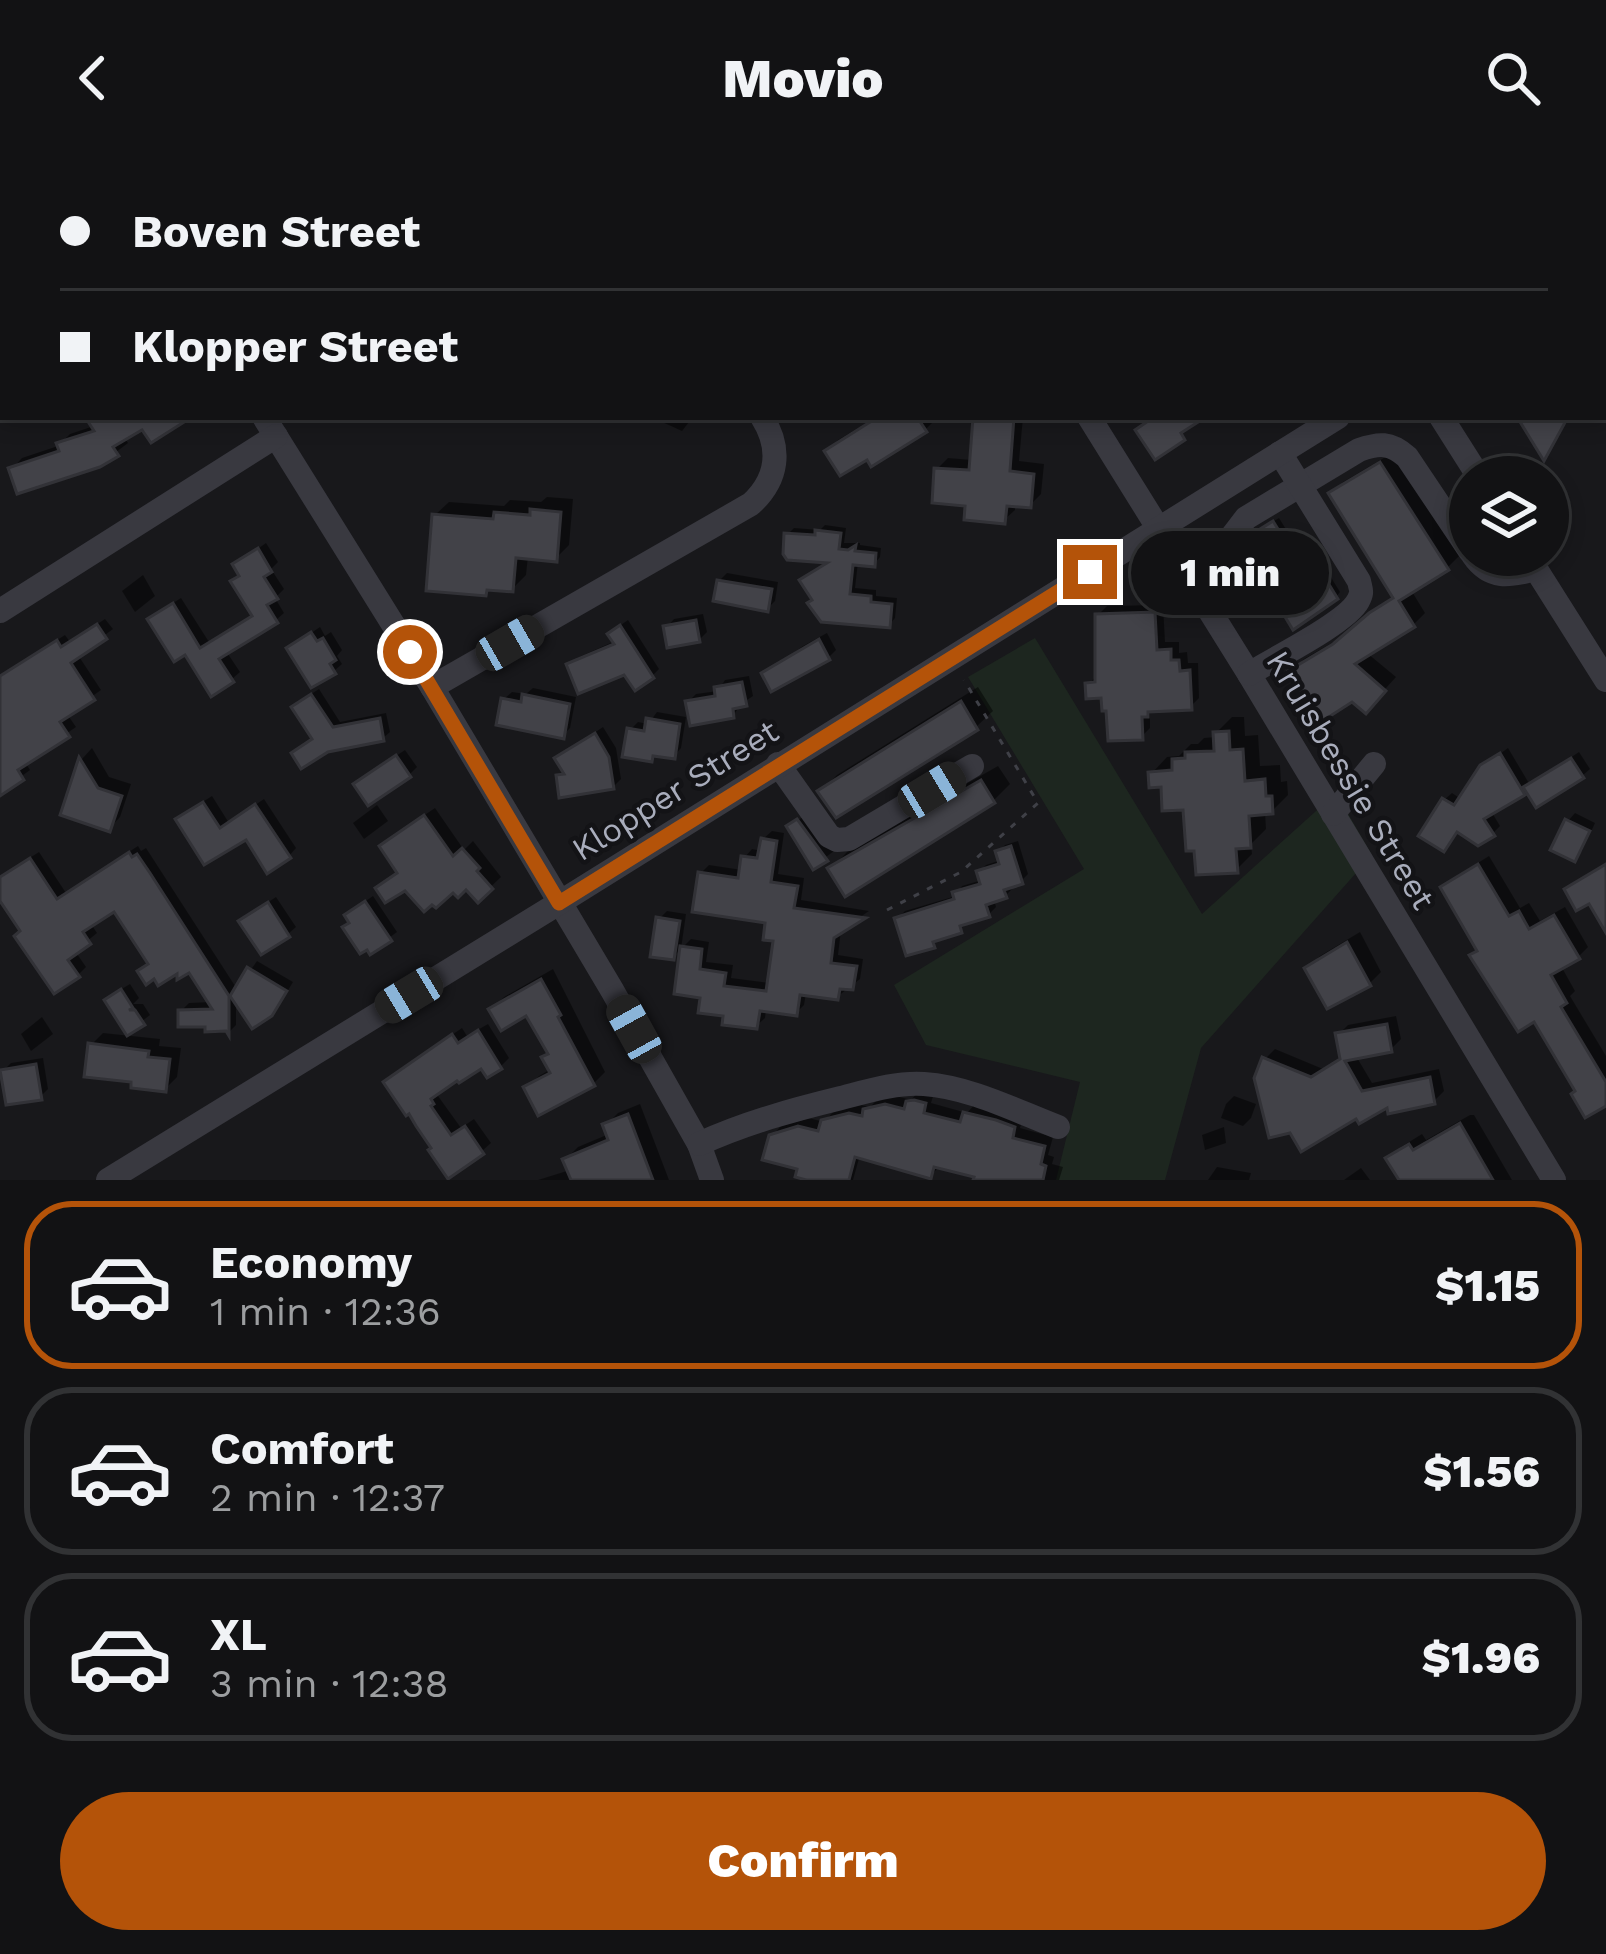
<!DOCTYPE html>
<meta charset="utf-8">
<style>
:root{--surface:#121214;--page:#1b1b1d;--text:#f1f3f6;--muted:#9c9ea0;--line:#313234;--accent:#b45309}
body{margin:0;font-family:"Work Sans",sans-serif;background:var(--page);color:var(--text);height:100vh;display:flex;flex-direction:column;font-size:45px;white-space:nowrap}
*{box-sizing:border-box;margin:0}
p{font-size:39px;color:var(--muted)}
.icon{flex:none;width:66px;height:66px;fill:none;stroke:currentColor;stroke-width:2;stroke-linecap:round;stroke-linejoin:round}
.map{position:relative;height:1024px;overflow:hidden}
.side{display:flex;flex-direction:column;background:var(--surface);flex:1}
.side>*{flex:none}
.guide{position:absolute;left:0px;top:0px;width:1608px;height:264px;box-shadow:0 6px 18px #0003,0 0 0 3px var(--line);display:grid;align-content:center;height:264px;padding:0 60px;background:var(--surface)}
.controls{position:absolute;left:1449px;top:300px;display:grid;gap:24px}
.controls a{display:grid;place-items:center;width:120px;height:120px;border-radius:50%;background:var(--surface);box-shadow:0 6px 18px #0003,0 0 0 3px var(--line);font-size:60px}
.end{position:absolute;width:54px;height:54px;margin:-27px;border:15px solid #b45309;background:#fff;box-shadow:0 0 0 6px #fff}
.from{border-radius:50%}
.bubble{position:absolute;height:84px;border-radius:42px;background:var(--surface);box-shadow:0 6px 18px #0003,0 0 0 3px var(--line);font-size:39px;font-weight:800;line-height:84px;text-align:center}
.car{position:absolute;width:36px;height:72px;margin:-36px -18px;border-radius:15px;box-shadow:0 0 9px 3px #0007;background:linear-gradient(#222 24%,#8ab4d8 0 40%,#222 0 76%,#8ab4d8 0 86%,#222 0)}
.guide b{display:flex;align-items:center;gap:42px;height:114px;font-size:45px}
.guide b+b{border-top:3px solid var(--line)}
.guide i{width:30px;height:30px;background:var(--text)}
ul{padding:21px 0 0;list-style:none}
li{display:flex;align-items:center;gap:36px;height:168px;margin:0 24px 18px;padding:0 36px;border:6px solid var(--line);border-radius:48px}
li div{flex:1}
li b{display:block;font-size:45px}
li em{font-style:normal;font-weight:800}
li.on{border-color:var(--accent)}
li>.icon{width:108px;height:108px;stroke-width:1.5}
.cta{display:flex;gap:24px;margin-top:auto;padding:24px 60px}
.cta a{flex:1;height:138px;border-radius:72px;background:var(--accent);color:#fff;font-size:48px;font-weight:800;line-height:138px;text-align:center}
header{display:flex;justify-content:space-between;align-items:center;height:156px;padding:0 60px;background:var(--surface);font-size:54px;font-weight:800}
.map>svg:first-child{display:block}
.green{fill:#1d261f}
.shadow{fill:#0007}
.building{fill:#424248;stroke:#323237;stroke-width:3}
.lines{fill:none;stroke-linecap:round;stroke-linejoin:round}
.path{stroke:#3f4047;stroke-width:3;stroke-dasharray:6 9;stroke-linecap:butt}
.minor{stroke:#393940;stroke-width:24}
.route{stroke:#b45309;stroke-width:15}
.labels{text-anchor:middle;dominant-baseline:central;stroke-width:9;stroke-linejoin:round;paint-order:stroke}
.street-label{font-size:33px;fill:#a9adbc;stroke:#131316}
</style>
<header><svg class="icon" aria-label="back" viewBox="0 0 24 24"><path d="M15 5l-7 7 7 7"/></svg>Movio<svg class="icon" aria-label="search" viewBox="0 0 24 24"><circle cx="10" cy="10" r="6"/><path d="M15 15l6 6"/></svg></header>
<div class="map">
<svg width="1606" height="1024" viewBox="0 0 1606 1024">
<rect width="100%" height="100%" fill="#18181b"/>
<polygon class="green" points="1035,482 1202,758 1336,637 1372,699 1201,892 1165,1024 1056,1024 1080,926 926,889 894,829 1084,713 968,521"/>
<g class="shadow">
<polygon points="0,0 40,0 37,3 3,3 2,127"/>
<polygon points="325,0 372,0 367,3 320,3"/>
<polygon points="388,0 428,0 430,3 390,3"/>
<polygon points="542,0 590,0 586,3 539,3"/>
<polygon points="1036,0 1093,0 1091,3 1034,3"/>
<polygon points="0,204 3,205 3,246 0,244"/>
<polygon points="89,261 182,261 143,270 124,281 128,287 99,309 12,313 22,302 58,290 70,278 94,270"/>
<polygon points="651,261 693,261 682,275"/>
<polygon points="876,261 934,261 936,263 925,274 868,300 828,295 838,284"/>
<polygon points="976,261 1023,261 1019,305 1044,308 1041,338 1030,349 1015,348 1015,354 1004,364 969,347 937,313 948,302 972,304"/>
<polygon points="1394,296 1459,400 1447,412 1411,434 1425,457 1413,469 1367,497 1396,521 1377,542 1353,542 1292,515 1304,503 1349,477 1395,440 1331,338 1343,326"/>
<polygon points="547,341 573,343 569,389 555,403 528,400 526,419 512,433 491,431 485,437 435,359 449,346 504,350 510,344 541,346"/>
<polygon points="1279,362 1305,404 1316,397 1340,436 1336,441 1280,447 1278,421 1265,370"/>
<polygon points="825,369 846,372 844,387 860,387 860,389 881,392 880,401 874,408 858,406 855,432 876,434 876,440 897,442 895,462 889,469 822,463 832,404 787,379 794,372 820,374"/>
<polygon points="266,387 278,406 271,413 284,433 275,442 284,457 276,464 226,495 240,516 232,523 159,456 181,442 209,486 254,459 236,408"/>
<polygon points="727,417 778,426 775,445 767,453 719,425"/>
<polygon points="143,419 155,440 135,456 122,435"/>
<polygon points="1163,449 1165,486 1179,486 1179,497 1187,496 1188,507 1198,507 1199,542 1190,551 1150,555 1150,572 1141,581 1104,539 1088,528 1098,519 1098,459 1107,450"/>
<polygon points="703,458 707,476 699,484 667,471 674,463"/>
<polygon points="105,463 113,473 78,499 101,534 67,558 76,571 25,606 30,614 0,636 0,520 65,479 70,486"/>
<polygon points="628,464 659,513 652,520 569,509 577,502 615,485 618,471"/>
<polygon points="320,471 325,480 331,476 342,494 337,500 342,508 334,515 289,492"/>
<polygon points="827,477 836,494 828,502 765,518 803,490"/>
<polygon points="749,520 753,540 741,548 733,560 688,546 696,538 718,535 725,524"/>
<polygon points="978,531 993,555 976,571 837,658 821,635 837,619"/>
<polygon points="533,532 576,541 570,572 563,579 504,543 512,536 526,538"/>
<polygon points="319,533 340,566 386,557 390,576 382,583 315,582 302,544"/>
<polygon points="657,556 686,561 681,592 674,600 656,597 651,603 630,574 638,566 648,568"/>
<polygon points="1232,561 1244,561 1245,580 1258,579 1260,610 1280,609 1281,626 1287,625 1288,639 1272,655 1265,656 1266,673 1251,688 1252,698 1236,714 1186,651 1152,617 1167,601 1179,600 1191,588 1198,588 1204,582 1216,581 1216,577"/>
<polygon points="603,571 616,592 621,623 613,631 559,620 565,614 557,602"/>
<polygon points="92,592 109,621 131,628 120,661 109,673 63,657 82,603"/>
<polygon points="1508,592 1530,629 1579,596 1590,613 1582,620 1527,632 1491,655 1500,670 1493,677 1444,644 1452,637 1461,643 1482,611"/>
<polygon points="405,594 417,611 409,619 364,621"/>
<polygon points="998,610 1010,628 993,645 831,713 847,696"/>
<polygon points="212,640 229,667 264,643 296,692 289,700 247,680 205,705 187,656"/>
<polygon points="377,649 388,665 364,683 353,667"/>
<polygon points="435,652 464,694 473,685 501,721 478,743 466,730 453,732 379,732 400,715 392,681"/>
<polygon points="1575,657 1595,667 1582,695 1574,703 1568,665"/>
<polygon points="806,658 834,695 814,710 790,671"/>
<polygon points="772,675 784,677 778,718 804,722 801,744 869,755 841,774 838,799 863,803 860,823 837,841 806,837 804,849 796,857 766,853 765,862 756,870 726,858 703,839 682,792 691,783 709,786 706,806 733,809 731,822 770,827 776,783 769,764 701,717 709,709 742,714 744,702 752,693 762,695 763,683"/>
<polygon points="1018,685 1028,718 1021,725 1011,728 1013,732 1006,739 994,743 996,751 989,758 940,782 933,789 898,762 905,755 956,740 962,730 982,724 979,716 986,709 1001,704 998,696 1005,689"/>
<polygon points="138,690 141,695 146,692 237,833 257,805 293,826 279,849 236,844 236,869 230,875 228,872 181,855 189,847 211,846 190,813 141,815 150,806 115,752 91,768 97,777 75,795 86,811 78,819 23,775 4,745 0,747 0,721 39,696 66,737"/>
<polygon points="1489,700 1520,752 1529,747 1540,765 1565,751 1588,791 1578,801 1561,810 1575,835 1570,840 1606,900 1606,947 1578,934 1536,862 1480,793 1446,730 1457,720"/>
<polygon points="373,740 397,776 371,795 354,753"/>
<polygon points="276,741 296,771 288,778 250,758"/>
<polygon points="667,755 686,758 681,793 673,801 659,763"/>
<polygon points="1360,776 1381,816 1369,828 1308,812 1320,800"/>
<polygon points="553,813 605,916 593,928 527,932 539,920 551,913 550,896 527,856 492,853 504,841"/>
<polygon points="130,828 139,842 133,848 143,848 150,859 128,876 115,837"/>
<polygon points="1396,860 1401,883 1391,893 1356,900 1372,927 1439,913 1444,935 1434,945 1389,947 1360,964 1265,903 1275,893 1323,913 1343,900 1339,878 1348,869"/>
<polygon points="42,861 53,878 31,895 21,878"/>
<polygon points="488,868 509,902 500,911 482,909 439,934 441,937 438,940 461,972 474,963 491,987 482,995 435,992 396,917 462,872 467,880"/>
<polygon points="103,877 160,883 159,890 181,892 177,921 165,933 135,924 91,889"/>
<polygon points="43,902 48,933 40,941 3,915 11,907"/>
<polygon points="918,936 934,937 931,947 967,957 975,948 1023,962 1020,972 1053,981 1048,999 1054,1001 1052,1008 1063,1011 1059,1024 976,1024 977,1019 940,1010 930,1020 860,999 853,1024 817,1024 799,1019 801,1011 771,981 781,970 809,962 824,966 834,955 861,949 870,951 876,945 896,940 911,944"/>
<polygon points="1234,940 1256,948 1251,962 1243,970 1221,962 1226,948"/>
<polygon points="640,948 669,1024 538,1024 570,1014 566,1003 578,991 609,978 606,969 618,957"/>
<polygon points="1470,959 1474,959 1512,1024 1402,1024 1389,1003 1401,991 1422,978 1426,984"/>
<polygon points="1224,971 1226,987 1205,994 1202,979"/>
<polygon points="1217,1011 1251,1017 1249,1024 1208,1024"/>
<polygon points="1361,1012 1370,1024 1344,1024"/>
</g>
<g class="building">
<polygon points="85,261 192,261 151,287 142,274 113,291 119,300 100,311 17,338 8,312 59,295 56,287 94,275"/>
<polygon points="878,261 917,261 927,276 871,311 867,304 840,320 824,295"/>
<polygon points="973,261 1014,261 1010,315 1034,318 1031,352 1007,350 1005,368 964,364 965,350 932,347 934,312 969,314"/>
<polygon points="1154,261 1206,261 1181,277 1185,284 1155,304 1135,274"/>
<polygon points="1517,261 1568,261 1544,305"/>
<polygon points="1380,306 1449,414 1399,445 1415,471 1355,508 1386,535 1366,558 1352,546 1321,566 1288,515 1333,488 1369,457 1393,442 1328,337"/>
<polygon points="530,353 561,356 557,406 516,402 513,436 487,434 486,440 426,435 432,358 493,363 494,356 530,359"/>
<polygon points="1273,365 1299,407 1311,399 1338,443 1293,474 1279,451 1265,460 1250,436 1275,421 1251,382 1257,375"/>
<polygon points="815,374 841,377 839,393 848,394 856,389 855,395 876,397 875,411 853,409 850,438 871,440 871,446 892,448 890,472 821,466 807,447 812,444 799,424 827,407 787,404 783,398 784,377 815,379"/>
<polygon points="258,392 272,416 264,421 278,443 267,449 278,467 219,503 234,526 211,541 185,499 174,506 147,463 173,447 200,492 252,460 230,425 239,420 232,408"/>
<polygon points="717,424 772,433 768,456 713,445"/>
<polygon points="1155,456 1157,494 1171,493 1171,504 1179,504 1180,515 1190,514 1192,554 1148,556 1148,561 1142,561 1143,584 1108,585 1106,555 1102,555 1101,542 1086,543 1085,527 1095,526 1095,458"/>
<polygon points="696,464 700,486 667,492 663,470"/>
<polygon points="97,468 107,483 71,507 95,544 60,566 70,581 18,614 24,624 0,640 0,520 57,484 61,491"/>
<polygon points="620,469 654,522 635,535 624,519 578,538 566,508 614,488 607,478"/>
<polygon points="311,476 317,485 323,482 336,504 330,508 336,518 311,532 286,492"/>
<polygon points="819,483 830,504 771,536 761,517"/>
<polygon points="742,526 747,550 733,553 734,562 690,570 685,545 715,540 714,531"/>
<polygon points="311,538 333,571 380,562 384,585 328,596 301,613 291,597 312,583 291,551"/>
<polygon points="522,538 570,548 564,583 496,569 501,542 521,546"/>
<polygon points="961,545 978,574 836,662 817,635"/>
<polygon points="646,562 680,568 675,603 653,600 652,606 622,601 627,572 644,575"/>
<polygon points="1229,575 1230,594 1243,593 1245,625 1265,623 1266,640 1272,640 1273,658 1249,660 1251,692 1236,693 1238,717 1196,719 1194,695 1186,695 1183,654 1162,655 1161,631 1149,632 1148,616 1172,614 1172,603 1185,602 1185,596 1214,595 1213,576"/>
<polygon points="595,577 609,601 614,633 559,642 556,619 564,618 554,602"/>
<polygon points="1500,597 1525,639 1484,663 1495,680 1478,690 1457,676 1444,696 1418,680 1442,642 1454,649 1480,609"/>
<polygon points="396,599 411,621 368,650 353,628"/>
<polygon points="79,601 98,632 122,640 110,676 60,659"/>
<polygon points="1571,602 1584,622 1536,652 1523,631"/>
<polygon points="981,624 995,647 845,741 827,712"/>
<polygon points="203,646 220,672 255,648 291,702 267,718 246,684 204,709 175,663"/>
<polygon points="424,659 453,700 462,692 480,712 477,715 493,733 478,747 466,734 458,742 453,737 436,752 432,749 424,756 405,735 385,747 375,732 397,717 379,690"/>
<polygon points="797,663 828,705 813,714 786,670"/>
<polygon points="1565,663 1590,675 1575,706 1550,694"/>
<polygon points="761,682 777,685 771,726 798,730 794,752 866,762 834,782 831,807 857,810 853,834 840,833 838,844 800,839 797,860 760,855 757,873 722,869 723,860 698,857 700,842 674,838 680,790 702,793 700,813 726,817 724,830 766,835 773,785 763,784 765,767 692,756 698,716 738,722 741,700 757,702"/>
<polygon points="1011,690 1023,728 1004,734 1007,742 986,749 990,761 960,770 962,777 933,786 935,792 906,800 894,762 954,743 952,736 980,728 976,715 999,708 995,695"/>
<polygon points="129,696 132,701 137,698 150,717 229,840 229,880 226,875 205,876 205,871 178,871 178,854 212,853 189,817 177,824 177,818 158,830 154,823 146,829 137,815 148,808 114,756 83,776 91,788 68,804 80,821 54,838 14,780 20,775 0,745 0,721 30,702 57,743"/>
<polygon points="1478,708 1509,760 1519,755 1529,773 1554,759 1580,803 1551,819 1567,847 1561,851 1606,926 1606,950 1585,962 1571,938 1575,935 1534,866 1518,876 1469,799 1477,795 1440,731"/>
<polygon points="1606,708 1606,777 1589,748 1576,755 1564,733"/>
<polygon points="365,745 392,785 370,799 367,794 360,798 342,771 349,767 344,759"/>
<polygon points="268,746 290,781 261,799 238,765"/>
<polygon points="656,761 680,765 674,804 650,801"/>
<polygon points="1347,786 1371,830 1327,853 1304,812"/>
<polygon points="247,811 287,835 272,860 252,873 230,840"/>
<polygon points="541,823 561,859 558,861 595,930 538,960 523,931 550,917 541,901 548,898 526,860 501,875 488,853"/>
<polygon points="121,833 133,852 129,854 135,854 145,869 127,880 104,844"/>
<polygon points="1387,868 1392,896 1345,905 1362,935 1430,921 1435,948 1388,958 1387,952 1359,968 1356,963 1301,996 1290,977 1269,982 1254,922 1262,901 1311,921 1340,903 1335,877"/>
<polygon points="478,874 502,913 487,922 481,913 459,927 457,925 431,943 434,948 431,950 451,979 465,970 484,998 448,1023 428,994 431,992 416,970 409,958 406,960 383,926 452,878 458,887"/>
<polygon points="88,887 149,895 148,901 170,903 166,936 131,932 131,926 84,921"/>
<polygon points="36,908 42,944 6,949 0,914"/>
<polygon points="914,944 926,947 924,957 960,966 963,956 996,964 1015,971 1013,982 1045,990 1041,1008 1046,1010 1043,1024 973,1024 974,1021 934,1011 931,1023 855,1001 849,1024 806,1024 795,1021 797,1013 762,1004 769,979 798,970 818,975 821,964 849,957 862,960 863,953 885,948 904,953 906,945"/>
<polygon points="628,958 653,1024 571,1024 562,1003 608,984 602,968"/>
<polygon points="1460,967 1493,1024 1399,1024 1385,1002 1409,988 1413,994"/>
</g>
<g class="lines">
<polyline class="path" points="887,754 961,716 1038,647 964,524"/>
<g class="minor">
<polyline points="101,0 102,3"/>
<polyline points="926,0 928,3"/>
<polyline points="1280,0 1281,3"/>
<polyline points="1570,0 1571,3"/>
<polyline points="197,3 202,0"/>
<polyline points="692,3 697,0"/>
<polyline points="985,3 989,0"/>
<polyline points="1605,57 1606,59"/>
<polyline points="1605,95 1606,95"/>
<polyline points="264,261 432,531 612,834 699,988 712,1024"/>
<polyline points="1089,261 1249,518 1554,1024"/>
<polyline points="1441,261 1479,321"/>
<path d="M 1473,399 C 1490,424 1510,420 1536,413"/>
<polyline points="1527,399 1606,524"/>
<path d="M 1194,430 L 1246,362 L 1359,294 C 1379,287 1390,286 1407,301 L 1470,395"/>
<polyline points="0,455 276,280"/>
<path d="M 1249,518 C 1273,503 1346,467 1358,445 C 1363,435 1361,435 1359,425 L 1280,297"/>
<path d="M 432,531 L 751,348 C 778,323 782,293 762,261"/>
<polyline points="778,608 829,680 837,684 849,683 972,610"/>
<polyline points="1333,658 1374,608"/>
<path d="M 699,988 C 745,967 792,954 841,942 C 868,935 897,926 924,928 C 970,931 1016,955 1058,971"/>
<polyline points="108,1024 559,747 1338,261"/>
</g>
</g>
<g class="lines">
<polyline class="route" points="410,496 559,747 1090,416"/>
</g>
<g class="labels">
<g class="street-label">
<text transform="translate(1351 624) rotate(59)">Kruisbessie Street</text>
<text transform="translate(675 634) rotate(-32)">Klopper Street</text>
</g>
</g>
</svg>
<div class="controls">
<a><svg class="icon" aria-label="layers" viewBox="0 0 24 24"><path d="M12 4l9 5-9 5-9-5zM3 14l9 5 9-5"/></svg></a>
</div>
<i class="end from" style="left:410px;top:496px"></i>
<i class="end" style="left:1090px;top:416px"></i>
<div class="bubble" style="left:1131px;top:375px;width:198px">1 min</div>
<i class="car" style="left:510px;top:487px;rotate:60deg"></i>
<i class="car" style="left:932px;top:634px;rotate:59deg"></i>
<i class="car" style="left:409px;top:839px;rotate:239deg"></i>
<i class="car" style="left:634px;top:873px;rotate:331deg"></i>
<div class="guide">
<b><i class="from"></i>Boven Street</b>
<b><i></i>Klopper Street</b>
</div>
</div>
<section class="side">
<ul>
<li class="on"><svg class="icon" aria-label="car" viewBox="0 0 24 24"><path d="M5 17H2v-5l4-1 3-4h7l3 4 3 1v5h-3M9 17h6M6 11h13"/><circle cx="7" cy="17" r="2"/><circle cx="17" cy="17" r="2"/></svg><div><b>Economy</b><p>1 min · 12:36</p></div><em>$1.15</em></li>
<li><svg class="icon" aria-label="car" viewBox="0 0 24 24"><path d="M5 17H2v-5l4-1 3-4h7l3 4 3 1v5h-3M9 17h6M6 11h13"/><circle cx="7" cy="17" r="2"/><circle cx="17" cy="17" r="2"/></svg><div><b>Comfort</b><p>2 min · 12:37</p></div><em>$1.56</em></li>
<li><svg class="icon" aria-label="car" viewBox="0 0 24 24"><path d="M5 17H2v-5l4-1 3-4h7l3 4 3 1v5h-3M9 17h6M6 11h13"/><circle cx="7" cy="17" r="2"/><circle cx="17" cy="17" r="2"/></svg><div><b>XL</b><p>3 min · 12:38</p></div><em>$1.96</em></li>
</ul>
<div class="cta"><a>Confirm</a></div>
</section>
